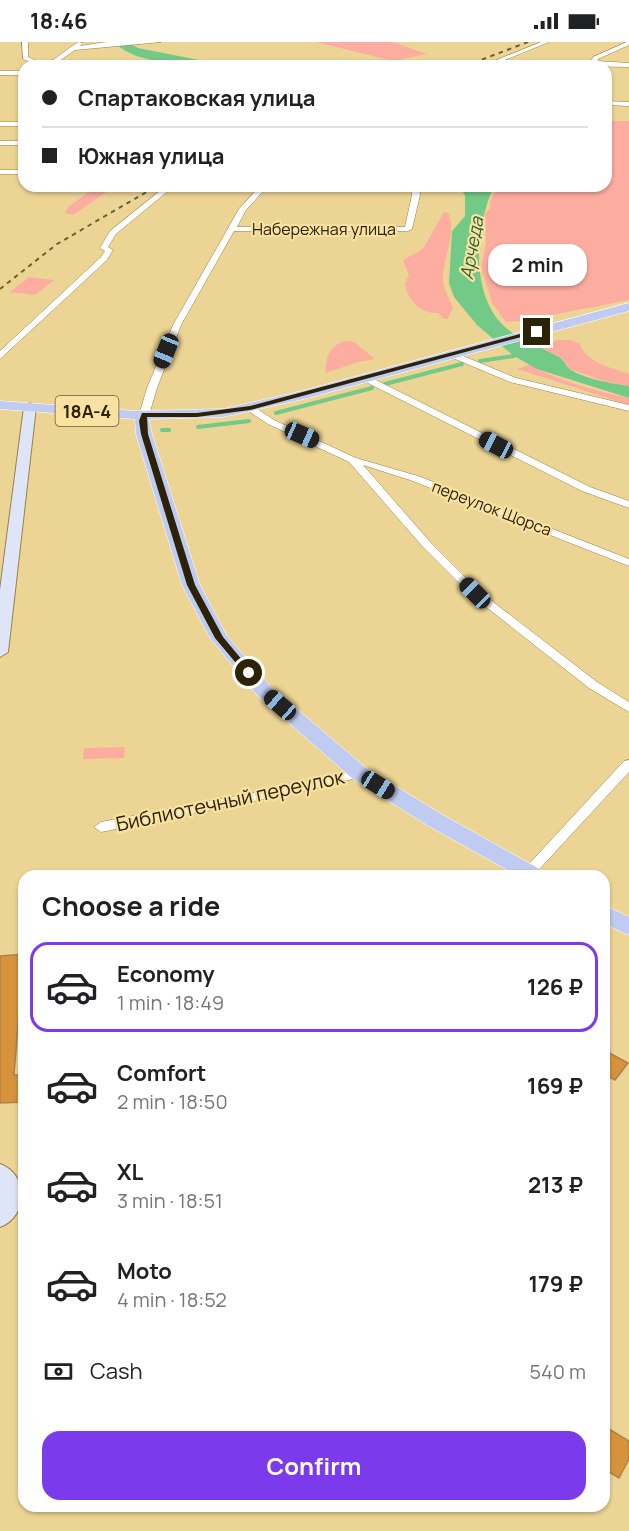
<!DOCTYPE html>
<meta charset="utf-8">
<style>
:root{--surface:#fff;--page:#f2f2f2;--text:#202124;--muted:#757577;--line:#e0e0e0;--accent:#7c3aed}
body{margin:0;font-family:Manrope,sans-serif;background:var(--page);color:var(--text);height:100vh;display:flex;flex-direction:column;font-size:22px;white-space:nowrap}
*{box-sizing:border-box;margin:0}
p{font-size:20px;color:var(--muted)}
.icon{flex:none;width:33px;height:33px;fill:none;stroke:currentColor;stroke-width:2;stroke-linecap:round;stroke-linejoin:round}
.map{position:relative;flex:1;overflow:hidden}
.panel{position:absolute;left:18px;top:828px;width:592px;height:642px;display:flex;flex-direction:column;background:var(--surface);border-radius:18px;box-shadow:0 2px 4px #0004}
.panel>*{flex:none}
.hud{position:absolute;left:18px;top:18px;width:594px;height:132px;border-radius:18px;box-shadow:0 2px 4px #0004;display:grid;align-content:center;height:132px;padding:0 24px;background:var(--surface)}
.end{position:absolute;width:27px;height:27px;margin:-14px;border:8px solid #2b2207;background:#fff;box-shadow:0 0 0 3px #fff}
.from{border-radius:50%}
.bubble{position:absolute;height:42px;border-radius:18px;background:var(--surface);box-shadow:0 2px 4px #0004;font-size:20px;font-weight:700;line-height:42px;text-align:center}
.car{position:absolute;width:18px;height:36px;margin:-18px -9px;border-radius:8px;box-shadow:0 0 4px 2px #0007;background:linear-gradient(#222 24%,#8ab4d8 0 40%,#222 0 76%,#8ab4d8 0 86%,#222 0)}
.hud b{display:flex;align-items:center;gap:21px;height:57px;font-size:22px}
.hud b+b{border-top:2px solid var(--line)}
.hud i{width:15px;height:15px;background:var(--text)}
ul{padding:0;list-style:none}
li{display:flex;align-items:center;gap:18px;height:90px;margin:0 12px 9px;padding:0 12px;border:3px solid transparent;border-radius:18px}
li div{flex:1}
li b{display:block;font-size:22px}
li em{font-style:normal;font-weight:700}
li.current{border-color:var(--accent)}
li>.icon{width:54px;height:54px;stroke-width:1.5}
h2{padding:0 24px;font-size:27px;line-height:72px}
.pay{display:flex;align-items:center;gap:15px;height:66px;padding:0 24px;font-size:22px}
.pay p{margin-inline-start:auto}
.action{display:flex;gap:12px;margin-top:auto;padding:12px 24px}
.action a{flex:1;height:69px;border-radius:18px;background:var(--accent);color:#fff;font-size:24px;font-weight:700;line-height:69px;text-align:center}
.status{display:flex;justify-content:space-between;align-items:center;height:42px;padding:0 30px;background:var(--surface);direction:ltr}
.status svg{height:16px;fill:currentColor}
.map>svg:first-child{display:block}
.green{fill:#fcada0}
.water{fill:#72ca86}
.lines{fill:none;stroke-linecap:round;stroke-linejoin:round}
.stream{stroke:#72ca86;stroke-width:4}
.river{fill:#72ca86;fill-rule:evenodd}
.building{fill:#d6933c;stroke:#ad824f;stroke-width:1.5}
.street-casing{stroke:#988244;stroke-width:1}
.secondary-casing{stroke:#988244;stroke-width:2}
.primary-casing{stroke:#fff;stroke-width:1}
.street{fill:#fff;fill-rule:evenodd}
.secondary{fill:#dfe5f8;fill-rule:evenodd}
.primary{fill:#bfcbf1;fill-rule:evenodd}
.rail{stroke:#6c5e37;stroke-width:2;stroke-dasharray:4.5 4.5;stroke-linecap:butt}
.route{fill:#2b2207}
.labels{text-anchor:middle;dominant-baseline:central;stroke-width:4.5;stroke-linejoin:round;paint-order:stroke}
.far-street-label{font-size:16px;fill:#2b2207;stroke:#f9e1a1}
.far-water-label{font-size:18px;font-style:italic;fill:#286438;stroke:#f9e1a1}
.shield{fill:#f9e1a1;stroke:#695b35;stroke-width:1.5}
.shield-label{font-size:18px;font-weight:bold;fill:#2b2207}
.street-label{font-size:20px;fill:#2b2207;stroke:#f9e1a1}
</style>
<div class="status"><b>18:46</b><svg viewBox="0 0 49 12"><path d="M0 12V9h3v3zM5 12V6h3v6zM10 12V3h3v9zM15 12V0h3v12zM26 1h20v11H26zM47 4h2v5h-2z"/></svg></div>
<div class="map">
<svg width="629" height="1489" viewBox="0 0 629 1489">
<rect width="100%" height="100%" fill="#ecd494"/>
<g class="green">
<polygon points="316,0 392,0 427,12 393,19"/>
<path d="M 606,79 L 629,79 L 629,258 L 536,276 L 526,276 L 522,279 L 506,280 L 492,261 L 481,225 L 486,201 L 485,171 L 490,167 C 490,159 491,152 499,149 L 499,144 L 606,144 Z"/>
<polygon points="97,144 115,144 73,173 65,171 68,165"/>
<path d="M 444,170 L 448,171 C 457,185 444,217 443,233 C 441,242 449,256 453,266 L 448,277 L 444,277 L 438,271 C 421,272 408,259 405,242 L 409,233 L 403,218 L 423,207 Z"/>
<polygon points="29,235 54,238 35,253 10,250"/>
<path d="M 557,298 L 571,298 L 580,302 C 586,321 613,326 629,332 L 629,344 L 604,339 L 570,327 L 562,316 L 540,305 Z"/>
<path d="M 344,299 L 354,300 L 375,317 L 358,320 L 326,331 C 325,316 330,304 344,299 Z"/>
<path d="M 531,322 C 550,337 604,351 629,356 L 629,363 L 517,327 Z"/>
<polygon points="125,705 124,716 83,717 84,706"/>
</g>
<path class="water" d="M 460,144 L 494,144 C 476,182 470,246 500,280 C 515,297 540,304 559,315 C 565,318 566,325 571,328 C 588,338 611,341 629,344 L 629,356 L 537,327 L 514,314 L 477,283 L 454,255 L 449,241 L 452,189 L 465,174 L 465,154 Z"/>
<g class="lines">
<g class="stream">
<polyline points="480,319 514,314"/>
<polyline points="385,342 462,322"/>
<polyline points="276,371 372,346"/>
<polyline points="198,385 249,379"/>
<polyline points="162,388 169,388"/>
</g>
<path class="river" d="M 120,0 L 127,0 L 138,6 L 209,20 L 215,24 C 191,24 134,21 118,3 Z"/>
</g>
<g class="building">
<polygon points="24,912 24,971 19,971 14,1033 24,1033 24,1060 0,1061 0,914"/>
<polygon points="604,1008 628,1021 615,1038 604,1032"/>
<polygon points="604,1384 629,1399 629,1417 619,1436 604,1427"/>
</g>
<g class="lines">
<defs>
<g id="street">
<polygon points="22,0 28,0 28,15 46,23 78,0 83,1 80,4 106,0 161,0 75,8 52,24 39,24 23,17"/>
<polygon points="541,0 549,0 490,24 482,24"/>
<polygon points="627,0 629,0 629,3 598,17 597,19 629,21 629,25 575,24 591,20 593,15"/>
<rect x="0" y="29" width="24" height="4"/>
<polygon points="606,59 629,60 629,64 606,63"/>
<rect x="0" y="80" width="24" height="4"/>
<rect x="0" y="99" width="24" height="4"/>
<rect x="0" y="128" width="24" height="4"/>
<polygon points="166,144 174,144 116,192 108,205 113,208 107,218 0,317 0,309 101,215 105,209 100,206 110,189"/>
<polygon points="260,144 268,144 246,168 237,185 405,185 412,153 411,144 419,144 420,153 412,187 408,189 234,189 181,283 157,346 149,373 141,375 139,373 147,346 173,283 239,167"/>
<polygon points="451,309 516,336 629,363 629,369 510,340 448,314 447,312"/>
<polygon points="362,334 368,334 590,445 629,459 629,466 582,449 362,338"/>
<polygon points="247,364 253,364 274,378 356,416 418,434 629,517 629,524 410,438 363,423 431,501 479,549 597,640 629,660 629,670 589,646 471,553 423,505 349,420 268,382 247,368"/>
<polygon points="629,718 629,730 533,834 518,834 624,719"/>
<polygon points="359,727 364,728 366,731 364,734 309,748 101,790 94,785 101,780 309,740"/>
</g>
<g id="secondary">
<polygon points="30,361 36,365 8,610 0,615 0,548 24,365"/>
<path d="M 0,1122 C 29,1132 28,1175 0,1185 Z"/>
</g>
<g id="primary">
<polygon points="629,261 629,269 304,357 223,375 150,377 149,379 152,392 200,543 227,594 271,645 366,726 443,773 543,829 546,834 518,834 427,783 352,736 257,653 210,596 182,543 136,392 135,377 0,367 0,359 136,369 223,367 302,349"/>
<polygon points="604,863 629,875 629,893 604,882"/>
</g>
</defs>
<use href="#street" class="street-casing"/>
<use href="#secondary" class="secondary-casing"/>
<use href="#primary" class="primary-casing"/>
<use href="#street" class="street"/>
<use href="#secondary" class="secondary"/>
<use href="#primary" class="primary"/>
<g class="rail">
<polyline points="465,24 528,0"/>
<polyline points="0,247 57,202 157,144"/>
</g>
</g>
<polygon class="route" points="535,288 540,290 250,368 197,375 147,375 148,392 195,543 223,595 253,631 246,633 215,596 187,543 141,392 139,379 142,371 197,371 250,364"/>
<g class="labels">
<g class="far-street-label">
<text x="324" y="187">Набережная улица</text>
<text transform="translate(492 466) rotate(21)">переулок Щорса</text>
</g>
<g class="far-water-label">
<text transform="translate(471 206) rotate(-80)">Арчеда</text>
</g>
<rect class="shield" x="55.5" y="354" width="63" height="30" rx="4.5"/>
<g class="shield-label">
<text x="87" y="369">18А-4</text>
</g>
<g class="street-label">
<text transform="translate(230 758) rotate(-12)">Библиотечный переулок</text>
</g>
</g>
</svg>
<i class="end from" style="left:249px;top:631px"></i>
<i class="end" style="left:537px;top:290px"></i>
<div class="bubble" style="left:488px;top:202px;width:99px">2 min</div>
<i class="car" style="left:166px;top:309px;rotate:202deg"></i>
<i class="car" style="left:302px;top:393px;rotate:114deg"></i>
<i class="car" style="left:496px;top:403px;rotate:298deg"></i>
<i class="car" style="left:475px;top:551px;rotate:315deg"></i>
<i class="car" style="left:280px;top:663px;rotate:311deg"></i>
<i class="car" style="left:378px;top:743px;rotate:122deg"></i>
<div class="hud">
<b><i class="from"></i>Спартаковская улица</b>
<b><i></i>Южная улица</b>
</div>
<section class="panel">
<h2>Choose a ride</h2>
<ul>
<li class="current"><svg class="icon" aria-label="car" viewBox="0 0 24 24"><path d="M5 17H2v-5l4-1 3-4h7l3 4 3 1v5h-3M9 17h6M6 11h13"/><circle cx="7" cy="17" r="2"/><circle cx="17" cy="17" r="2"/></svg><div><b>Economy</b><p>1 min · 18:49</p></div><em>126 ₽</em></li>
<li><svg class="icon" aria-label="car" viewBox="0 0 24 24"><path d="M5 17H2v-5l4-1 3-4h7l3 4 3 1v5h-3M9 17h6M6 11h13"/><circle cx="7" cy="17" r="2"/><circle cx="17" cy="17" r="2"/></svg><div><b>Comfort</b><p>2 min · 18:50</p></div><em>169 ₽</em></li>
<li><svg class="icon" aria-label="car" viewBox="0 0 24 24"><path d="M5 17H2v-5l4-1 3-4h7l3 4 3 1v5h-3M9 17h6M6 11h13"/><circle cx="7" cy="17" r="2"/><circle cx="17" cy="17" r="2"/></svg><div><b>XL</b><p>3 min · 18:51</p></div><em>213 ₽</em></li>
<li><svg class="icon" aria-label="car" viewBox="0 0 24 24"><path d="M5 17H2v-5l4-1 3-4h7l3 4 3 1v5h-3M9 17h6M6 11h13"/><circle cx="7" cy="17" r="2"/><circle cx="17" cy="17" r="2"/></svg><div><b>Moto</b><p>4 min · 18:52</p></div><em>179 ₽</em></li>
</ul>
<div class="pay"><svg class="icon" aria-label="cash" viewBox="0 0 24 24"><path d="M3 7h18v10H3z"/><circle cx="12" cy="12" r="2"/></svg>Cash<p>540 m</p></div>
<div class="action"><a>Confirm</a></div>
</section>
</div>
